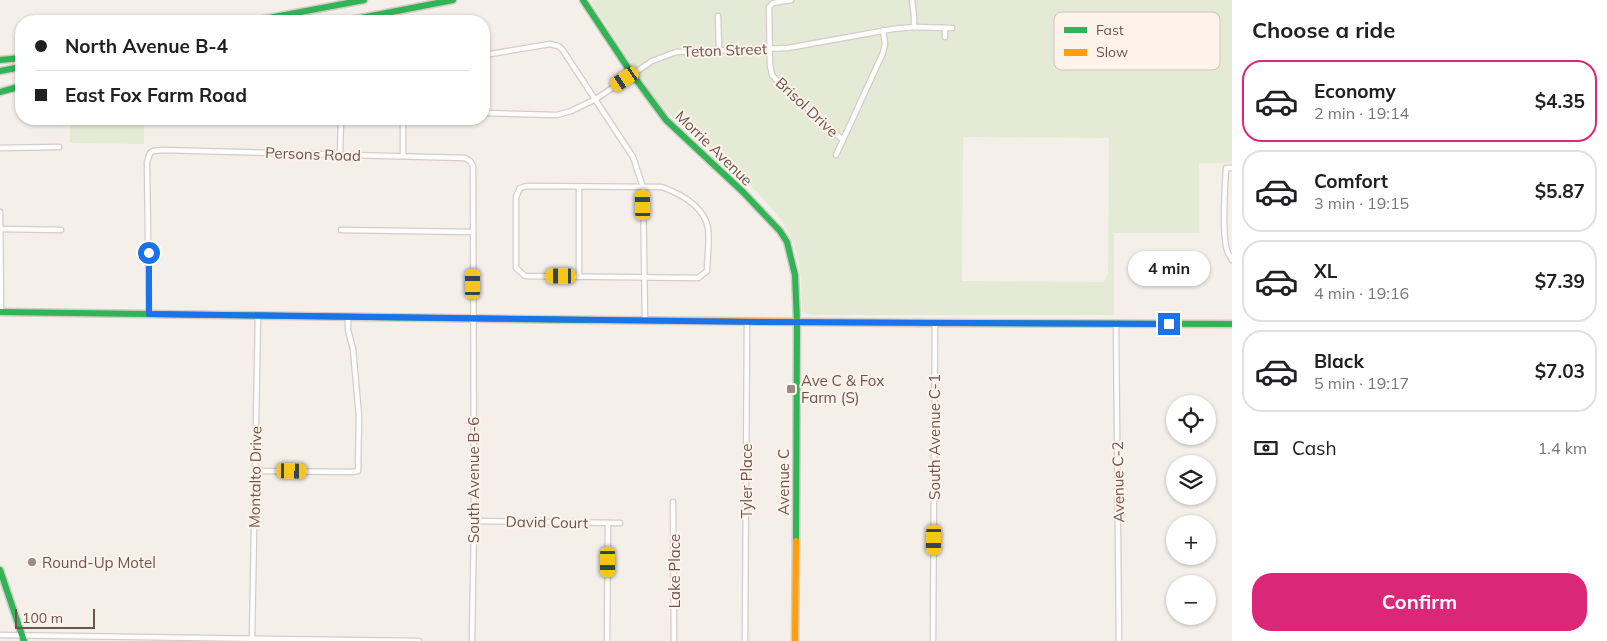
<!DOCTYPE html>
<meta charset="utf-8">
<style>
:root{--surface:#fff;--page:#f6f6f6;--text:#202124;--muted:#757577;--line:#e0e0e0;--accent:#db2777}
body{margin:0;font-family:Mulish,sans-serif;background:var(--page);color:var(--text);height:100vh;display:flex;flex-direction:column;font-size:19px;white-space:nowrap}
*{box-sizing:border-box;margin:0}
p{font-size:16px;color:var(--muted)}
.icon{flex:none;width:28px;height:28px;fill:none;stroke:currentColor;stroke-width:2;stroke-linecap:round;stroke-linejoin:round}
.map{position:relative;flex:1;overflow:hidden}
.panel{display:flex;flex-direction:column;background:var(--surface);width:375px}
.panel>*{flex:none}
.top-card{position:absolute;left:15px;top:15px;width:475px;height:110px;border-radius:20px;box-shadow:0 1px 4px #0004;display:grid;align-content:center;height:110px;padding:0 20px;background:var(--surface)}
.fabs{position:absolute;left:1166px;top:395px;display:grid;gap:10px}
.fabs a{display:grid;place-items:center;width:50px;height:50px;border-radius:50%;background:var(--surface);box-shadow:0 1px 4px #0004;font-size:25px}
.scale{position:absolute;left:15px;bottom:12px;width:80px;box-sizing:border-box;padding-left:5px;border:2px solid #6f544e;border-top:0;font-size:14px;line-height:18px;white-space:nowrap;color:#6f544e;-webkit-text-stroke:4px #fdf3eb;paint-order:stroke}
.end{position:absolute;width:22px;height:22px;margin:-11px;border:6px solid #1a73e8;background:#fff;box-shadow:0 0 0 2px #fff}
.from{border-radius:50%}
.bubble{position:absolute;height:35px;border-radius:18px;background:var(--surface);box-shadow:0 1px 4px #0004;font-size:16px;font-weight:700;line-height:35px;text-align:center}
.car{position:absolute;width:15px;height:30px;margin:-15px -8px;border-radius:6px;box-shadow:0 0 4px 1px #0007;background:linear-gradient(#f5c518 24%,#345 0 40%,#f5c518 0 76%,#345 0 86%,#f5c518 0)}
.top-card b{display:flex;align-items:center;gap:18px;height:48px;font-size:19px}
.top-card b+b{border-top:1px solid var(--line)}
.top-card i{width:12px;height:12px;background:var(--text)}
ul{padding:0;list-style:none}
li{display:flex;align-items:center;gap:15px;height:82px;margin:0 10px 8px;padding:0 10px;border:2px solid var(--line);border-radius:20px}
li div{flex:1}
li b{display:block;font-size:19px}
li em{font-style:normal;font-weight:700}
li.selected{border-color:var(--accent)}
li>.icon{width:45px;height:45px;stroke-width:1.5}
h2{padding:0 20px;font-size:22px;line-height:60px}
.pay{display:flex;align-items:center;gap:12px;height:55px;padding:0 20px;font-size:19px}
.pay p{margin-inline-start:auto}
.action{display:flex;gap:10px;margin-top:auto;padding:10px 20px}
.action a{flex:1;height:58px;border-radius:20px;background:var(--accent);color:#fff;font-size:20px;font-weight:700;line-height:58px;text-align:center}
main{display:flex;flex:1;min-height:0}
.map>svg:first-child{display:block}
.green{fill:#e4ead6;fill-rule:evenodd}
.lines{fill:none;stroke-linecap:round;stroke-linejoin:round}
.street-casing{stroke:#d4ccc8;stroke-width:7}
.fast-casing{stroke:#d4cbc6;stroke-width:9}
.slow-casing{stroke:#d4cbc6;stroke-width:9}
.street{stroke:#fefdfc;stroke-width:4.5}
.fast{stroke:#30b455;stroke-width:6}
.slow{stroke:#ff9f0a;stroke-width:6}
.route{stroke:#1a73e8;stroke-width:6}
.poi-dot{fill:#9e8a85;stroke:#fdf3eb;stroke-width:2}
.labels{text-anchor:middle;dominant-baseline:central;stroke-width:4;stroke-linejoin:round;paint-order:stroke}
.street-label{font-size:15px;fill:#6f544e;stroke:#fdf3eb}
.poi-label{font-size:15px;fill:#6f544e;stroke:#fdf3eb;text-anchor:start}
.key{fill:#fdf3eb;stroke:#d2c3bc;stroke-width:1}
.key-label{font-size:14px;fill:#6f544e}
</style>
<main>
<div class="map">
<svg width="1232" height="641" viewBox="0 0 1232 641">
<rect width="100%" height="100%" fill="#f5efea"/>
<g class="green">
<path d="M 596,0 L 1232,0 L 1232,163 L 1199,163 L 1199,233 L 1114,233 L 1114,315 L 811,315 L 802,312 C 802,285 801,258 789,234 C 772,200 729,166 700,141 C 687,130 672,119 661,105 C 636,74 613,36 591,2 ZM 963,137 L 1109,138 L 1108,273 L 1104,282 L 962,281 Z"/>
<polygon points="70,119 144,119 144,144 70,143"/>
</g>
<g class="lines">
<defs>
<g id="street">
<polyline points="791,0 773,3 769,7 770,65 772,75 780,84 843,140"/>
<polyline points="912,0 914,16 914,27"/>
<polyline points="718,16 719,50"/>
<polyline points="945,37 945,28"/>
<polyline points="484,55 550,44 558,46 562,49 633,157 643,187 645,321"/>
<polyline points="484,113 557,115 571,111 596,99 652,61 676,52 788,48 893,29 914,27 952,28"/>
<polyline points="403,119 403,156"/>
<polyline points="0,148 59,147"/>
<polyline points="340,155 341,119"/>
<polyline points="836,155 883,53 885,44 883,30"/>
<path d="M 1232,168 L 1226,168 C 1225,186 1221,238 1228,253 C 1229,255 1231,257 1232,260"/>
<path d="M 527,186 L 662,187 C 681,194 704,206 708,228 C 710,241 707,258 707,271 L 698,278 L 525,276 L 516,268 L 516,197 L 520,188 Z"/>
<polyline points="579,187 579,277"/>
<polyline points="0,212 1,312"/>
<polyline points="0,229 61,230"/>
<polyline points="341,230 473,232"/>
<path d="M 149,314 L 147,162 L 150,153 L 153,151 L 162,150 C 263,152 364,155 465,158 L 470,161 L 473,166 L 474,521 L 472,641"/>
<polyline points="1116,323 1119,641"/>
<polyline points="255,471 353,472 358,471 359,416 353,349 348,330 348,317"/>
<polyline points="673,502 674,641"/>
<polyline points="474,521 620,523"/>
<polyline points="0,635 419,641"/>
<polyline points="252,639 258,315"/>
<polyline points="607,641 608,523"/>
<polyline points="745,641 747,322"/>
<polyline points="933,641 935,323"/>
</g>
<g id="fast">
<polyline points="583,0 632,74 666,120 743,192 780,231 787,242 795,275 797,322 796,541"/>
<polyline points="253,21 364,0"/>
<polyline points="345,21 453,0"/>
<polyline points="0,60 21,58"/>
<polyline points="0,71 21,67"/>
<polyline points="0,92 21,86"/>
<polyline points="0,312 591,320"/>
<polyline points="919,323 1232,324"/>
<polyline points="0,570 24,641"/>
</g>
<g id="slow">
<polyline points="591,320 919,323"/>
<polyline points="795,641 796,541"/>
</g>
</defs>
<use href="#street" class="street-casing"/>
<use href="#fast" class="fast-casing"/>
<use href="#slow" class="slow-casing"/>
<use href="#street" class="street"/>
<use href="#fast" class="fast"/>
<use href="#slow" class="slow"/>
</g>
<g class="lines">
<polyline class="route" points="149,253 149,314 760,322 1169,324"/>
</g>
<g class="poi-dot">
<rect x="786" y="384" width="10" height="10" rx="2.5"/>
<circle cx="32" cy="562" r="5"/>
</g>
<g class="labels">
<g class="street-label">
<text transform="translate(725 50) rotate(-2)">Teton Street</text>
<text transform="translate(807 107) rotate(43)">Brisol Drive</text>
<text transform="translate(714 148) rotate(44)">Morrie Avenue</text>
<text transform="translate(313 154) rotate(2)">Persons Road</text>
<text transform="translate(934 437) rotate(-90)">South Avenue C-1</text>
<text transform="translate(255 477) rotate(-89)">Montalto Drive</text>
<text transform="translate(473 480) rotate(-90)">South Avenue B-6</text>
<text transform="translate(746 481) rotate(-90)">Tyler Place</text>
<text transform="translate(783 482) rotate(-90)">Avenue C</text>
<text transform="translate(1118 482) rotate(-91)">Avenue C-2</text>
<text transform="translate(547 522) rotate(1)">David Court</text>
<text transform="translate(674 571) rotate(-90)">Lake Place</text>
</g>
<g class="poi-label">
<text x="801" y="380">Ave C &amp; Fox<tspan x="801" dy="17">Farm (S)</tspan></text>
<text x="42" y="562">Round-Up Motel</text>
</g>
</g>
<rect x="1054" y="12" width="166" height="58" rx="8" class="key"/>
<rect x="1064" y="27" width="23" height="6" fill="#30b455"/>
<rect x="1064" y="49" width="23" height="7" fill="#ff9f0a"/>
<g class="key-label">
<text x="1096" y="35">Fast</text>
<text x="1096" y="57">Slow</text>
</g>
</svg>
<div class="fabs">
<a><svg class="icon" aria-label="locate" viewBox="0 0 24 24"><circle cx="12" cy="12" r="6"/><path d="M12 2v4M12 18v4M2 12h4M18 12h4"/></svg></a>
<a><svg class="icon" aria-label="layers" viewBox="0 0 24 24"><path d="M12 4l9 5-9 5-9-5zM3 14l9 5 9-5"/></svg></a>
<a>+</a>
<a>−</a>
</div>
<div class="scale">100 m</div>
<i class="end from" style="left:149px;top:253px"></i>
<i class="end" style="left:1169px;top:324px"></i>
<div class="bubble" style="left:1128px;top:251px;width:82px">4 min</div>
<i class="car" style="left:625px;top:79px;rotate:236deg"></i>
<i class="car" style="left:643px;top:205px;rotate:359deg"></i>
<i class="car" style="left:561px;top:276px;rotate:270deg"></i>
<i class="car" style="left:473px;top:284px;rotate:0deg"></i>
<i class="car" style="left:292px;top:471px;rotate:91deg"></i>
<i class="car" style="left:934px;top:540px;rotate:181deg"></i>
<i class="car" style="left:608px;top:562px;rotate:180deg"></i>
<div class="top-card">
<b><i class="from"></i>North Avenue B-4</b>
<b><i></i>East Fox Farm Road</b>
</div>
</div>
<section class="panel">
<h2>Choose a ride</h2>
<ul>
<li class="selected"><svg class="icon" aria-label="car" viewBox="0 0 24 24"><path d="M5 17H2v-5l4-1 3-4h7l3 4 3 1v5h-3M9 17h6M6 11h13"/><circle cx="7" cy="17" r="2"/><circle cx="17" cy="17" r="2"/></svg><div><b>Economy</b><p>2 min · 19:14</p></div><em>$4.35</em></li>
<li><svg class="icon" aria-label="car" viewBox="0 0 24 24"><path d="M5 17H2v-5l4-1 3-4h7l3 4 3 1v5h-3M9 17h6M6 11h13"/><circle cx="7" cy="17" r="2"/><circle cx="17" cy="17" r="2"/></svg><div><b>Comfort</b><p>3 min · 19:15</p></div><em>$5.87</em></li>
<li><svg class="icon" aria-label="car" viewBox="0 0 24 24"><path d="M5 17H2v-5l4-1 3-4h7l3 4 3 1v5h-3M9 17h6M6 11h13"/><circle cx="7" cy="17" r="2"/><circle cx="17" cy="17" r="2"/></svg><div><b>XL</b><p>4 min · 19:16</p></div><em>$7.39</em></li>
<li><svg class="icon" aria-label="car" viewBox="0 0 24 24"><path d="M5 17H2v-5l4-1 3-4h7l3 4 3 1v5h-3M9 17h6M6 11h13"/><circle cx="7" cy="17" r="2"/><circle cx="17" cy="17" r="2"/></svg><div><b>Black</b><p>5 min · 19:17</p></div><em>$7.03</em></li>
</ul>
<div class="pay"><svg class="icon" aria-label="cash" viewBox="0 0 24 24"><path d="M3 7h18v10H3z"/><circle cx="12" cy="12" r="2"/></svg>Cash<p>1.4 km</p></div>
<div class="action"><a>Confirm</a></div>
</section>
</main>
